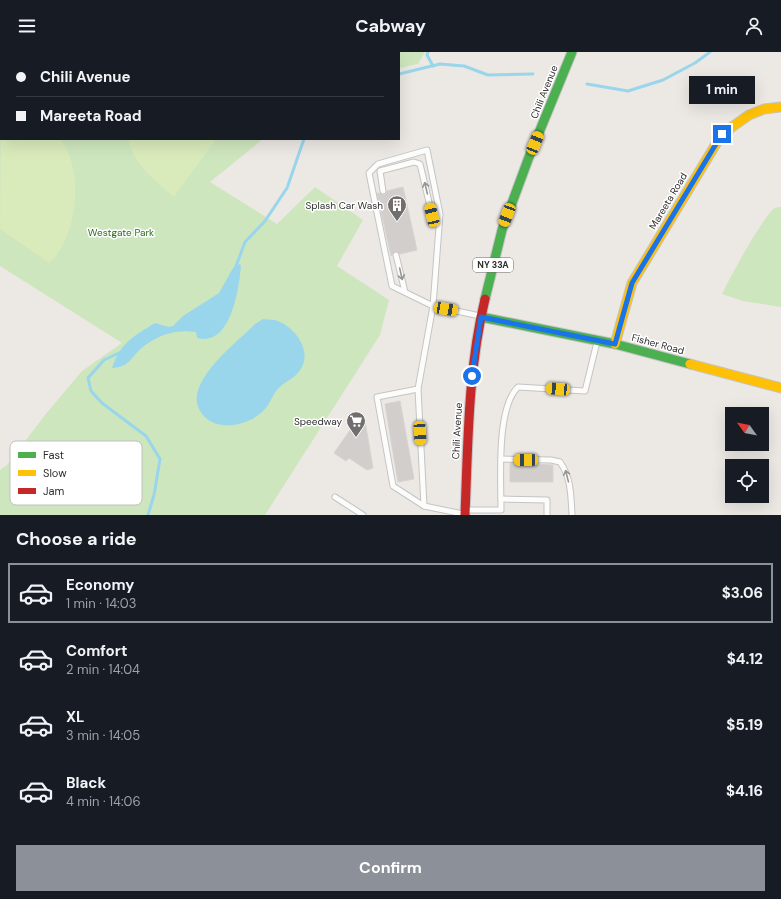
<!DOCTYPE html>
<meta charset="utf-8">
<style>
:root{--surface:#171b24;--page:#20242c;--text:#f1f3f6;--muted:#9ea1a6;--line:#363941;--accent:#8c9099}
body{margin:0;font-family:"DM Sans",sans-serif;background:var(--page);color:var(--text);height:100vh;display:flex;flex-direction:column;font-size:15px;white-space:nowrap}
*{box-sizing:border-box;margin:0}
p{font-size:13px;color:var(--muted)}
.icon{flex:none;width:22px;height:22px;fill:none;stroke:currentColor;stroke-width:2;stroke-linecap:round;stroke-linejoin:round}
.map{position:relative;height:463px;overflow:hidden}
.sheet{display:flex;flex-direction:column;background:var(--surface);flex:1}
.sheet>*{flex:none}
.hud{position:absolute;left:0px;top:0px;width:400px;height:88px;box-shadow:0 4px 16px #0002;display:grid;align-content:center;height:88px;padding:0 16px;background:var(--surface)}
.needle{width:26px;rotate:303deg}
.buttons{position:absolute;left:725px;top:355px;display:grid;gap:8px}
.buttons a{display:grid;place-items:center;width:44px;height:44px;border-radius:0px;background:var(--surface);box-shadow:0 4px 16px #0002;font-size:20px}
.end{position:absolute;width:18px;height:18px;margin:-9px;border:5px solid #1a73e8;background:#fff;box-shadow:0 0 0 2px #fff}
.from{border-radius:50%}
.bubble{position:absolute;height:28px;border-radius:0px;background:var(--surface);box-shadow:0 4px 16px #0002;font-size:13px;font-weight:700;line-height:28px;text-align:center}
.car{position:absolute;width:12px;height:24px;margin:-12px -6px;border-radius:5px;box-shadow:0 0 3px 1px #0007;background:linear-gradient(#f5c518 24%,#345 0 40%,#f5c518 0 76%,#345 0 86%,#f5c518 0)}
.hud b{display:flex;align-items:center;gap:14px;height:38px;font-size:15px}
.hud b+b{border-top:1px solid var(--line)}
.hud i{width:10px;height:10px;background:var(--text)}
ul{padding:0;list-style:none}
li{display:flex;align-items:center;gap:12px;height:60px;margin:0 8px 6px;padding:0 8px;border:2px solid transparent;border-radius:0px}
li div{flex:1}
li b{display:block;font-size:15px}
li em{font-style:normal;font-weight:700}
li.selected{border-color:var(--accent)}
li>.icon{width:36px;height:36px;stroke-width:1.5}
h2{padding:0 16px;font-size:18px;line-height:48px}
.button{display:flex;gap:8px;margin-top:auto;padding:8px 16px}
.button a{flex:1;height:46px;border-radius:0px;background:var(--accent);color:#fff;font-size:16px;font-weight:700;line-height:46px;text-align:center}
header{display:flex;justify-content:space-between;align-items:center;height:52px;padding:0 16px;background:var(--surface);font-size:18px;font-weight:700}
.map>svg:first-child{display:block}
.green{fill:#cee6be}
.pitch{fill:#d9eabb}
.water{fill:#99d6ec}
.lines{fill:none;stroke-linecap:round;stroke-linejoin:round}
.stream{stroke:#99d6ec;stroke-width:3}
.building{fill:#d1cecb;stroke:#d7d4d0}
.lane-casing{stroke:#c5c4c5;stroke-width:7}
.fast-casing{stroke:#c5c4c5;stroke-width:11}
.slow-casing{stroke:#c5c4c5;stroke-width:11}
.jam-casing{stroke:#c5c4c5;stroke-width:11}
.lane{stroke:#fcfcfb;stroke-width:5}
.fast{stroke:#4caf50;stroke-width:9}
.slow{stroke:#ffc107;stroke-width:9}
.jam{stroke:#c62828;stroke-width:9}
.oneway{stroke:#959594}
.route{stroke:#1a73e8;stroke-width:5}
.labels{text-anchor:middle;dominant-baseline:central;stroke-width:3;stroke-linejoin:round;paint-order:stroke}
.shield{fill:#fff;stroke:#6d6d6d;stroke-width:1}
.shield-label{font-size:9px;font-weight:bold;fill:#2e2e2e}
.street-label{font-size:10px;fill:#2e2e2e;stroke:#fff}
.poi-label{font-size:10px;fill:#2e2e2e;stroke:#fff;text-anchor:end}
.park-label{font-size:10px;fill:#2c6e1b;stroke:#fff}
.key{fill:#fff;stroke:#c0c0c0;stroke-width:1}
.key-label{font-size:11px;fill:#2e2e2e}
</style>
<header><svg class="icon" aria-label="menu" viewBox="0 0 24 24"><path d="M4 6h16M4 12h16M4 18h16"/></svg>Cabway<svg class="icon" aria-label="person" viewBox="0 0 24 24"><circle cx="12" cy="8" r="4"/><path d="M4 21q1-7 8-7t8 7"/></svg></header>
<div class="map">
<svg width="781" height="463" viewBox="0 0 781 463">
<rect width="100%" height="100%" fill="#ece8e4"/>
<g class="green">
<polygon points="0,0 425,0 418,12 399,16 399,1 1,1 1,87 263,87 210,130 277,172 315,135 363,168 337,214 389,248 380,283 265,463 0,463 0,418 7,413 45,363 82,319 122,291 0,214"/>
<path d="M 781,155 L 781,255 L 743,249 L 722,242 C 729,227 763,164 775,156 C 777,155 779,155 781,155 Z"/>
</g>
<g class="pitch">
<path d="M 1,85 L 1,87 L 60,87 C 85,117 78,186 49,211 L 0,177 Z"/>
<path d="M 128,87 L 216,87 L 174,145 C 155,129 133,112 128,87 Z"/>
</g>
<g class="water">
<path d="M 240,212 L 241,214 C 239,237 231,295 197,286 L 196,280 C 176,277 160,282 144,294 C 131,304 131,315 112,316 C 120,291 134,284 155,271 L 169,275 L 173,274 L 183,264 L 219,241 L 233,216 Z"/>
<path d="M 263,267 C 268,268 274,267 278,269 C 295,276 311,297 302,315 C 296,327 284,329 277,338 C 272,344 270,352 264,358 C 248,375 213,381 200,359 C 183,330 237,291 255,272 Z"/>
</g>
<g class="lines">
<g class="stream">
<polyline points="428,0 427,3 433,14"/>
<polyline points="399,22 440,12 464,14 488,23 533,22"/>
<polyline points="587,32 628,39 663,28 695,11 710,0"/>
<polyline points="235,217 245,190 265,169 287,136 304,87"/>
<polyline points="121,300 104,308 88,326 91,339 102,351 146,384 160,407 154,443 148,463"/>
</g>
</g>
<g class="building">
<polygon points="403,135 417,198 400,202 395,199 391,204 377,141 384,143 387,139"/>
<polygon points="400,349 414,427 398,430 385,352"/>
<polygon points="365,369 373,416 367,418 349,406 346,409 334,401 355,371"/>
<polygon points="510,411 553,413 553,430 510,430"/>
</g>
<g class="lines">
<defs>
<g id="lane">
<polygon points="427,98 440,162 433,254 392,234 369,121 378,112"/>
<polyline points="383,139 380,119 414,110 420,112 432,163 439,171"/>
<polyline points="396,203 405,240"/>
<polyline points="418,337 424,454"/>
<path d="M 501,407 L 551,408 L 560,410 C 571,425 571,444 572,463"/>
<polyline points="335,445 363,463"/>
<polyline points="501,447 547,448 547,463"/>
<path d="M 468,458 L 501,458 C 501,428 496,356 518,335 L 585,339 L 597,290"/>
<polyline points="463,462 424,454 393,434 377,345 418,337 433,254 480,264"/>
</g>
<g id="fast">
<polyline points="485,247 502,178 529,105 572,0"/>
<polyline points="481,265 615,292 690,312"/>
</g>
<g id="slow">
<polyline points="615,292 632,231 722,82 749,63 764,57 781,55"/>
<polyline points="690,312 781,336"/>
</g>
<path id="jam" d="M 465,463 C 468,391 468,317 485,247"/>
</defs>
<use href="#lane" class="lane-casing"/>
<use href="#fast" class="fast-casing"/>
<use href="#slow" class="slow-casing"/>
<use href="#jam" class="jam-casing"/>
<use href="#lane" class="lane"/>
<use href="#fast" class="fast"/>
<use href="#slow" class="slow"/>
<use href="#jam" class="jam"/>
</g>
<defs><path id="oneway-shaft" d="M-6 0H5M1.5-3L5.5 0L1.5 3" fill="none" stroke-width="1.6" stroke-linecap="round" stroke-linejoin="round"/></defs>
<g class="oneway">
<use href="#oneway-shaft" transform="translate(426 136) rotate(-103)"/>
<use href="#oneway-shaft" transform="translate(401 222) rotate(77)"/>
<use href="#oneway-shaft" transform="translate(567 424) rotate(-104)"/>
</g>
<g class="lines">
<polyline class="route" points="472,324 481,265 615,292 632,231 722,82"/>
</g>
<defs>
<symbol id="building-pin" viewBox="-11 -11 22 30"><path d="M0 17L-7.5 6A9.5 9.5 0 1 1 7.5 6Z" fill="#706f6e" stroke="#fff"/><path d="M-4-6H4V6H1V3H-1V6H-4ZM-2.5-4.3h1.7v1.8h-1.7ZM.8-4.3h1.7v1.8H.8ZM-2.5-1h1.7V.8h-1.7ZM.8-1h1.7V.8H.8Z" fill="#fff"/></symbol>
<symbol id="supermarket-pin" viewBox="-11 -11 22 30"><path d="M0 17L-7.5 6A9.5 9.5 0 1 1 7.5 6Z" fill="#706f6e" stroke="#fff"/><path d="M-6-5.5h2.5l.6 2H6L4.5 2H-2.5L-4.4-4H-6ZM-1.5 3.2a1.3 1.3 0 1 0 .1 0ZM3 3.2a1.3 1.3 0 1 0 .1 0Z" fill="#fff"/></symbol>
</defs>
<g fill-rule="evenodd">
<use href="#building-pin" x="386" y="142" width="22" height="30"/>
<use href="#supermarket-pin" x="345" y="358" width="22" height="30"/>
</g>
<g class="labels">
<rect class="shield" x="473" y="206" width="40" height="14" rx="3"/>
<g class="shield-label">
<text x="493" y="213">NY 33A</text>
</g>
<g class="street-label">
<text transform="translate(544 40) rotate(-68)">Chili Avenue</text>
<text transform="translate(668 149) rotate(-59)">Mareeta Road</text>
<text transform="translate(658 292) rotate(15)">Fisher Road</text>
<text transform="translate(457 379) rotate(-87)">Chili Avenue</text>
</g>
<g class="poi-label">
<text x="383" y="153">Splash Car Wash</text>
<text x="342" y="369">Speedway</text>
</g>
<g class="park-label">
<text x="121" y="180">Westgate Park</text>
</g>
</g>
<rect x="10" y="389" width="132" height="64" rx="6" class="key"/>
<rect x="18" y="400" width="18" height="6" fill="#4caf50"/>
<rect x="18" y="418" width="18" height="6" fill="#ffc107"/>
<rect x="18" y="436" width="18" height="6" fill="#c62828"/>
<g class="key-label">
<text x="43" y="407">Fast</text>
<text x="43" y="425">Slow</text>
<text x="43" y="443">Jam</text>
</g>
</svg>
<div class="buttons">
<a><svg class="needle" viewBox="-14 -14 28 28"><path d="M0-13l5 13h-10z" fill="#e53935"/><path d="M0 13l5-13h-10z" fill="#9ea1a6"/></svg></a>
<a><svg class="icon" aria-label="locate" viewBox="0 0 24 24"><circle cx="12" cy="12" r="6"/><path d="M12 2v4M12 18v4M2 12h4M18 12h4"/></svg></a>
</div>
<i class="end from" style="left:472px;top:324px"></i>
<i class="end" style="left:722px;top:82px"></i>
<div class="bubble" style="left:689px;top:24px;width:66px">1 min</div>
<i class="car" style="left:535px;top:91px;rotate:22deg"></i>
<i class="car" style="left:432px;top:163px;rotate:347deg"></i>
<i class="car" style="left:507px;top:163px;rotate:201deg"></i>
<i class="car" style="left:446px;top:257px;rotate:100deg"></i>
<i class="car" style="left:558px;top:337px;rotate:274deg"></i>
<i class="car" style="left:420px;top:381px;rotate:177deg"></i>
<i class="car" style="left:526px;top:408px;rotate:270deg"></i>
<div class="hud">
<b><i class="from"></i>Chili Avenue</b>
<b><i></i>Mareeta Road</b>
</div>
</div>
<section class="sheet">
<h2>Choose a ride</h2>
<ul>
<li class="selected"><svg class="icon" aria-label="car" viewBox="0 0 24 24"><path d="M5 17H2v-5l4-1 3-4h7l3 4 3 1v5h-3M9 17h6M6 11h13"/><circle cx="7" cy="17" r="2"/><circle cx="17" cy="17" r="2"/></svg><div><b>Economy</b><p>1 min · 14:03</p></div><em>$3.06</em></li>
<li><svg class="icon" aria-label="car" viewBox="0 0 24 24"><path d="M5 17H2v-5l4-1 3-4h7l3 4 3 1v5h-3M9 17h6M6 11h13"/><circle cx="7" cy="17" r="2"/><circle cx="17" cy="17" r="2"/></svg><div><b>Comfort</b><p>2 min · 14:04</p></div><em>$4.12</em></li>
<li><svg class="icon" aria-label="car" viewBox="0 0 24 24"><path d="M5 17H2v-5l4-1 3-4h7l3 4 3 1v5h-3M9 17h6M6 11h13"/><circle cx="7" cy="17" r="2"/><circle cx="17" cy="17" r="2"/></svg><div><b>XL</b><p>3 min · 14:05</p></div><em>$5.19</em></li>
<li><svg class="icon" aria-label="car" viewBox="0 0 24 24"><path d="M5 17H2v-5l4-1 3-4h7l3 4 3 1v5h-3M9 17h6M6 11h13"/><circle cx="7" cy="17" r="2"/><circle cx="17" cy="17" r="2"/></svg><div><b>Black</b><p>4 min · 14:06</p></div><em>$4.16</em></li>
</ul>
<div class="button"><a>Confirm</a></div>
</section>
